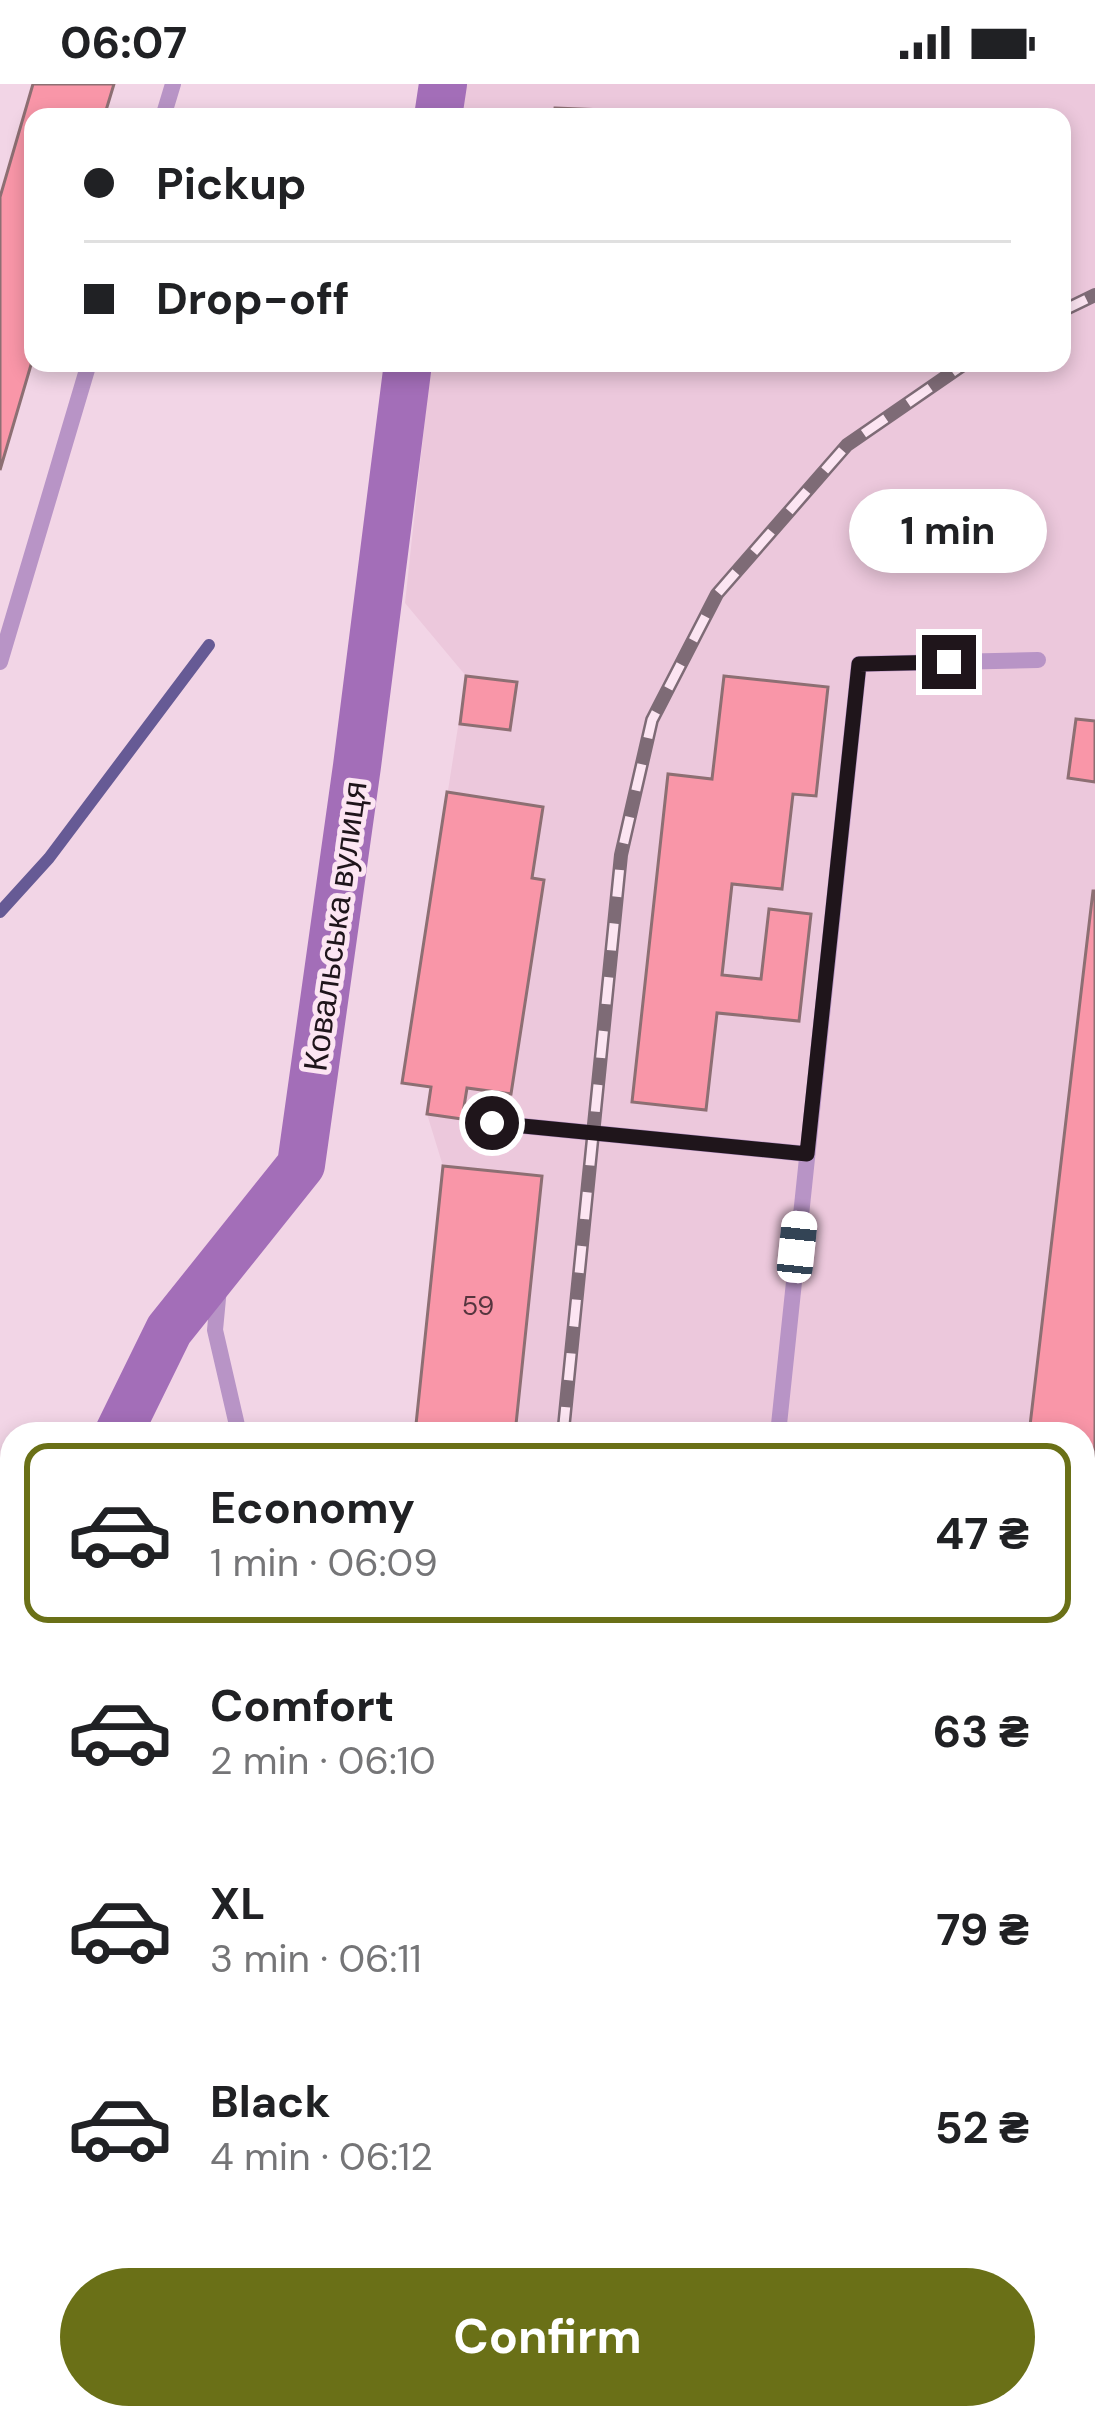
<!DOCTYPE html>
<meta charset="utf-8">
<style>
:root{--surface:#fff;--page:#f2f2f2;--text:#202124;--muted:#757577;--line:#e0e0e0;--accent:#6a7017}
body{margin:0;font-family:"DM Sans",sans-serif;background:var(--page);color:var(--text);height:100vh;display:flex;flex-direction:column;font-size:45px;white-space:nowrap}
*{box-sizing:border-box;margin:0}
p{font-size:39px;color:var(--muted)}
.icon{flex:none;width:66px;height:66px;fill:none;stroke:currentColor;stroke-width:2;stroke-linecap:round;stroke-linejoin:round}
.map{position:relative;flex:1;overflow:hidden}
.drawer{position:absolute;left:0px;top:1338px;width:1095px;height:1008px;display:flex;flex-direction:column;background:var(--surface);border-radius:36px 36px 0 0;box-shadow:0 6px 18px #0003}
.drawer>*{flex:none}
.guide{position:absolute;left:24px;top:24px;width:1047px;height:264px;border-radius:24px;box-shadow:0 6px 18px #0003;display:grid;align-content:center;height:264px;padding:0 60px;background:var(--surface)}
.end{position:absolute;width:54px;height:54px;margin:-27px;border:15px solid #1f151b;background:#fff;box-shadow:0 0 0 6px #fff}
.from{border-radius:50%}
.bubble{position:absolute;height:84px;border-radius:42px;background:var(--surface);box-shadow:0 6px 18px #0003;font-size:39px;font-weight:700;line-height:84px;text-align:center}
.car{position:absolute;width:36px;height:72px;margin:-36px -18px;border-radius:15px;box-shadow:0 0 9px 3px #0007;background:linear-gradient(#fff 24%,#345 0 40%,#fff 0 76%,#345 0 86%,#fff 0)}
.guide b{display:flex;align-items:center;gap:42px;height:114px;font-size:45px}
.guide b+b{border-top:3px solid var(--line)}
.guide i{width:30px;height:30px;background:var(--text)}
ul{padding:21px 0 0;list-style:none}
li{display:flex;align-items:center;gap:36px;height:180px;margin:0 24px 18px;padding:0 36px;border:6px solid transparent;border-radius:24px}
li div{flex:1}
li b{display:block;font-size:45px}
li em{font-style:normal;font-weight:700}
li.active{border-color:var(--accent)}
li>.icon{width:108px;height:108px;stroke-width:1.5}
.cta{display:flex;gap:24px;margin-top:auto;padding:24px 60px}
.cta a{flex:1;height:138px;border-radius:72px;background:var(--accent);color:#fff;font-size:48px;font-weight:700;line-height:138px;text-align:center}
.status{display:flex;justify-content:space-between;align-items:center;height:84px;padding:0 60px;background:var(--surface);direction:ltr}
.status svg{height:33px;fill:currentColor}
.map>svg:first-child{display:block}
.built{fill:#ecc8dc}
.lines{fill:none;stroke-linecap:round;stroke-linejoin:round}
.stream{stroke:#665a95;stroke-width:12}
.building{fill:#f996a8;stroke:#8d6f73;stroke-width:3}
.lane{stroke:#b894c6;stroke-width:16}
.secondary{stroke:#a36eb8;stroke-width:48}
.rail-casing{stroke:#7e6b76;stroke-width:14}
.rail{stroke:#fce5f2;stroke-width:9;stroke-dasharray:27;stroke-linecap:butt}
.route{stroke:#1f151b;stroke-width:15}
.labels{text-anchor:middle;dominant-baseline:central;stroke-width:10;stroke-linejoin:round;paint-order:stroke}
.number-label{font-size:27px;fill:#56353e}
.street-label{font-size:33px;fill:#1f151b;stroke:#fce5f2}
</style>
<div class="status"><b>06:07</b><svg viewBox="0 0 49 12"><path d="M0 12V9h3v3zM5 12V6h3v6zM10 12V3h3v9zM15 12V0h3v12zM26 1h20v11H26zM47 4h2v5h-2z"/></svg></div>
<div class="map">
<svg width="1095" height="2346" viewBox="0 0 1095 2346">
<rect width="100%" height="100%" fill="#f2d5e6"/>
<polygon class="built" points="461,0 1095,0 1095,2346 0,2346 0,2092 12,1987 12,2334 1083,2334 1083,1350 415,1350 443,1082 427,1030 430,1004 402,999 466,592 405,519 431,279 1062,279 1062,33 457,33"/>
<g class="lines">
<polyline class="stream" points="0,828 49,774 209,561"/>
</g>
<g class="building">
<polygon points="33,0 114,0 104,33 33,33 33,274 0,386 0,113"/>
<polygon points="555,24 680,29 680,33 554,33"/>
<polygon points="466,592 517,598 510,646 460,640"/>
<polygon points="724,592 828,603 816,712 793,710 782,805 732,800 722,891 761,895 769,825 811,830 799,937 717,929 706,1026 632,1018 668,690 712,695"/>
<polygon points="1076,635 1095,637 1095,698 1068,694"/>
<polygon points="447,708 543,723 532,794 544,796 511,1010 467,1004 462,1035 427,1030 431,1003 402,999"/>
<polygon points="1093,807 1095,807 1095,1446 1083,1445 1083,1350 1029,1350"/>
<polygon points="443,1082 542,1092 515,1350 415,1350"/>
<polygon points="1083,1647 1095,1648 1095,1693 1083,1692"/>
<polygon points="1083,1692 1095,1693 1095,2346 912,2346 914,2334 1083,2334"/>
<polygon points="157,2334 566,2334 565,2346 156,2346"/>
</g>
<g class="lines">
<g class="lane">
<polyline points="163,33 173,0"/>
<polyline points="0,578 89,279"/>
<polyline points="492,1039 807,1070"/>
<polyline points="219,1204 215,1246 239,1350"/>
<polyline points="778,1350 859,580 1038,576"/>
<polyline points="1083,1545 1095,1546"/>
<polyline points="84,2346 86,2334"/>
<polyline points="669,2346 671,2334"/>
</g>
<g class="secondary">
<polyline points="438,33 443,0"/>
<polyline points="118,1350 169,1246 301,1081 357,682 408,279"/>
<polyline points="0,1637 12,1603"/>
</g>
<defs>
<g id="rail">
<polyline points="1062,227 1095,211"/>
<polyline points="563,1350 621,771 652,636 717,510 847,361 966,279"/>
</g>
</defs>
<use href="#rail" class="rail-casing"/>
<use href="#rail" class="rail"/>
</g>
<g class="lines">
<polyline class="route" points="492,1039 807,1070 859,580 949,578"/>
</g>
<g class="labels">
<g class="number-label">
<text x="478" y="1221">59</text>
</g>
<g class="street-label">
<text transform="translate(335 842) rotate(-82)">Ковальська вулиця</text>
</g>
</g>
</svg>
<i class="end from" style="left:492px;top:1039px"></i>
<i class="end" style="left:949px;top:578px"></i>
<div class="bubble" style="left:849px;top:405px;width:198px">1 min</div>
<i class="car" style="left:797px;top:1163px;rotate:6deg"></i>
<div class="guide">
<b><i class="from"></i>Pickup</b>
<b><i></i>Drop-off</b>
</div>
<section class="drawer">
<ul>
<li class="active"><svg class="icon" aria-label="car" viewBox="0 0 24 24"><path d="M5 17H2v-5l4-1 3-4h7l3 4 3 1v5h-3M9 17h6M6 11h13"/><circle cx="7" cy="17" r="2"/><circle cx="17" cy="17" r="2"/></svg><div><b>Economy</b><p>1 min · 06:09</p></div><em>47 ₴</em></li>
<li><svg class="icon" aria-label="car" viewBox="0 0 24 24"><path d="M5 17H2v-5l4-1 3-4h7l3 4 3 1v5h-3M9 17h6M6 11h13"/><circle cx="7" cy="17" r="2"/><circle cx="17" cy="17" r="2"/></svg><div><b>Comfort</b><p>2 min · 06:10</p></div><em>63 ₴</em></li>
<li><svg class="icon" aria-label="car" viewBox="0 0 24 24"><path d="M5 17H2v-5l4-1 3-4h7l3 4 3 1v5h-3M9 17h6M6 11h13"/><circle cx="7" cy="17" r="2"/><circle cx="17" cy="17" r="2"/></svg><div><b>XL</b><p>3 min · 06:11</p></div><em>79 ₴</em></li>
<li><svg class="icon" aria-label="car" viewBox="0 0 24 24"><path d="M5 17H2v-5l4-1 3-4h7l3 4 3 1v5h-3M9 17h6M6 11h13"/><circle cx="7" cy="17" r="2"/><circle cx="17" cy="17" r="2"/></svg><div><b>Black</b><p>4 min · 06:12</p></div><em>52 ₴</em></li>
</ul>
<div class="cta"><a>Confirm</a></div>
</section>
</div>
